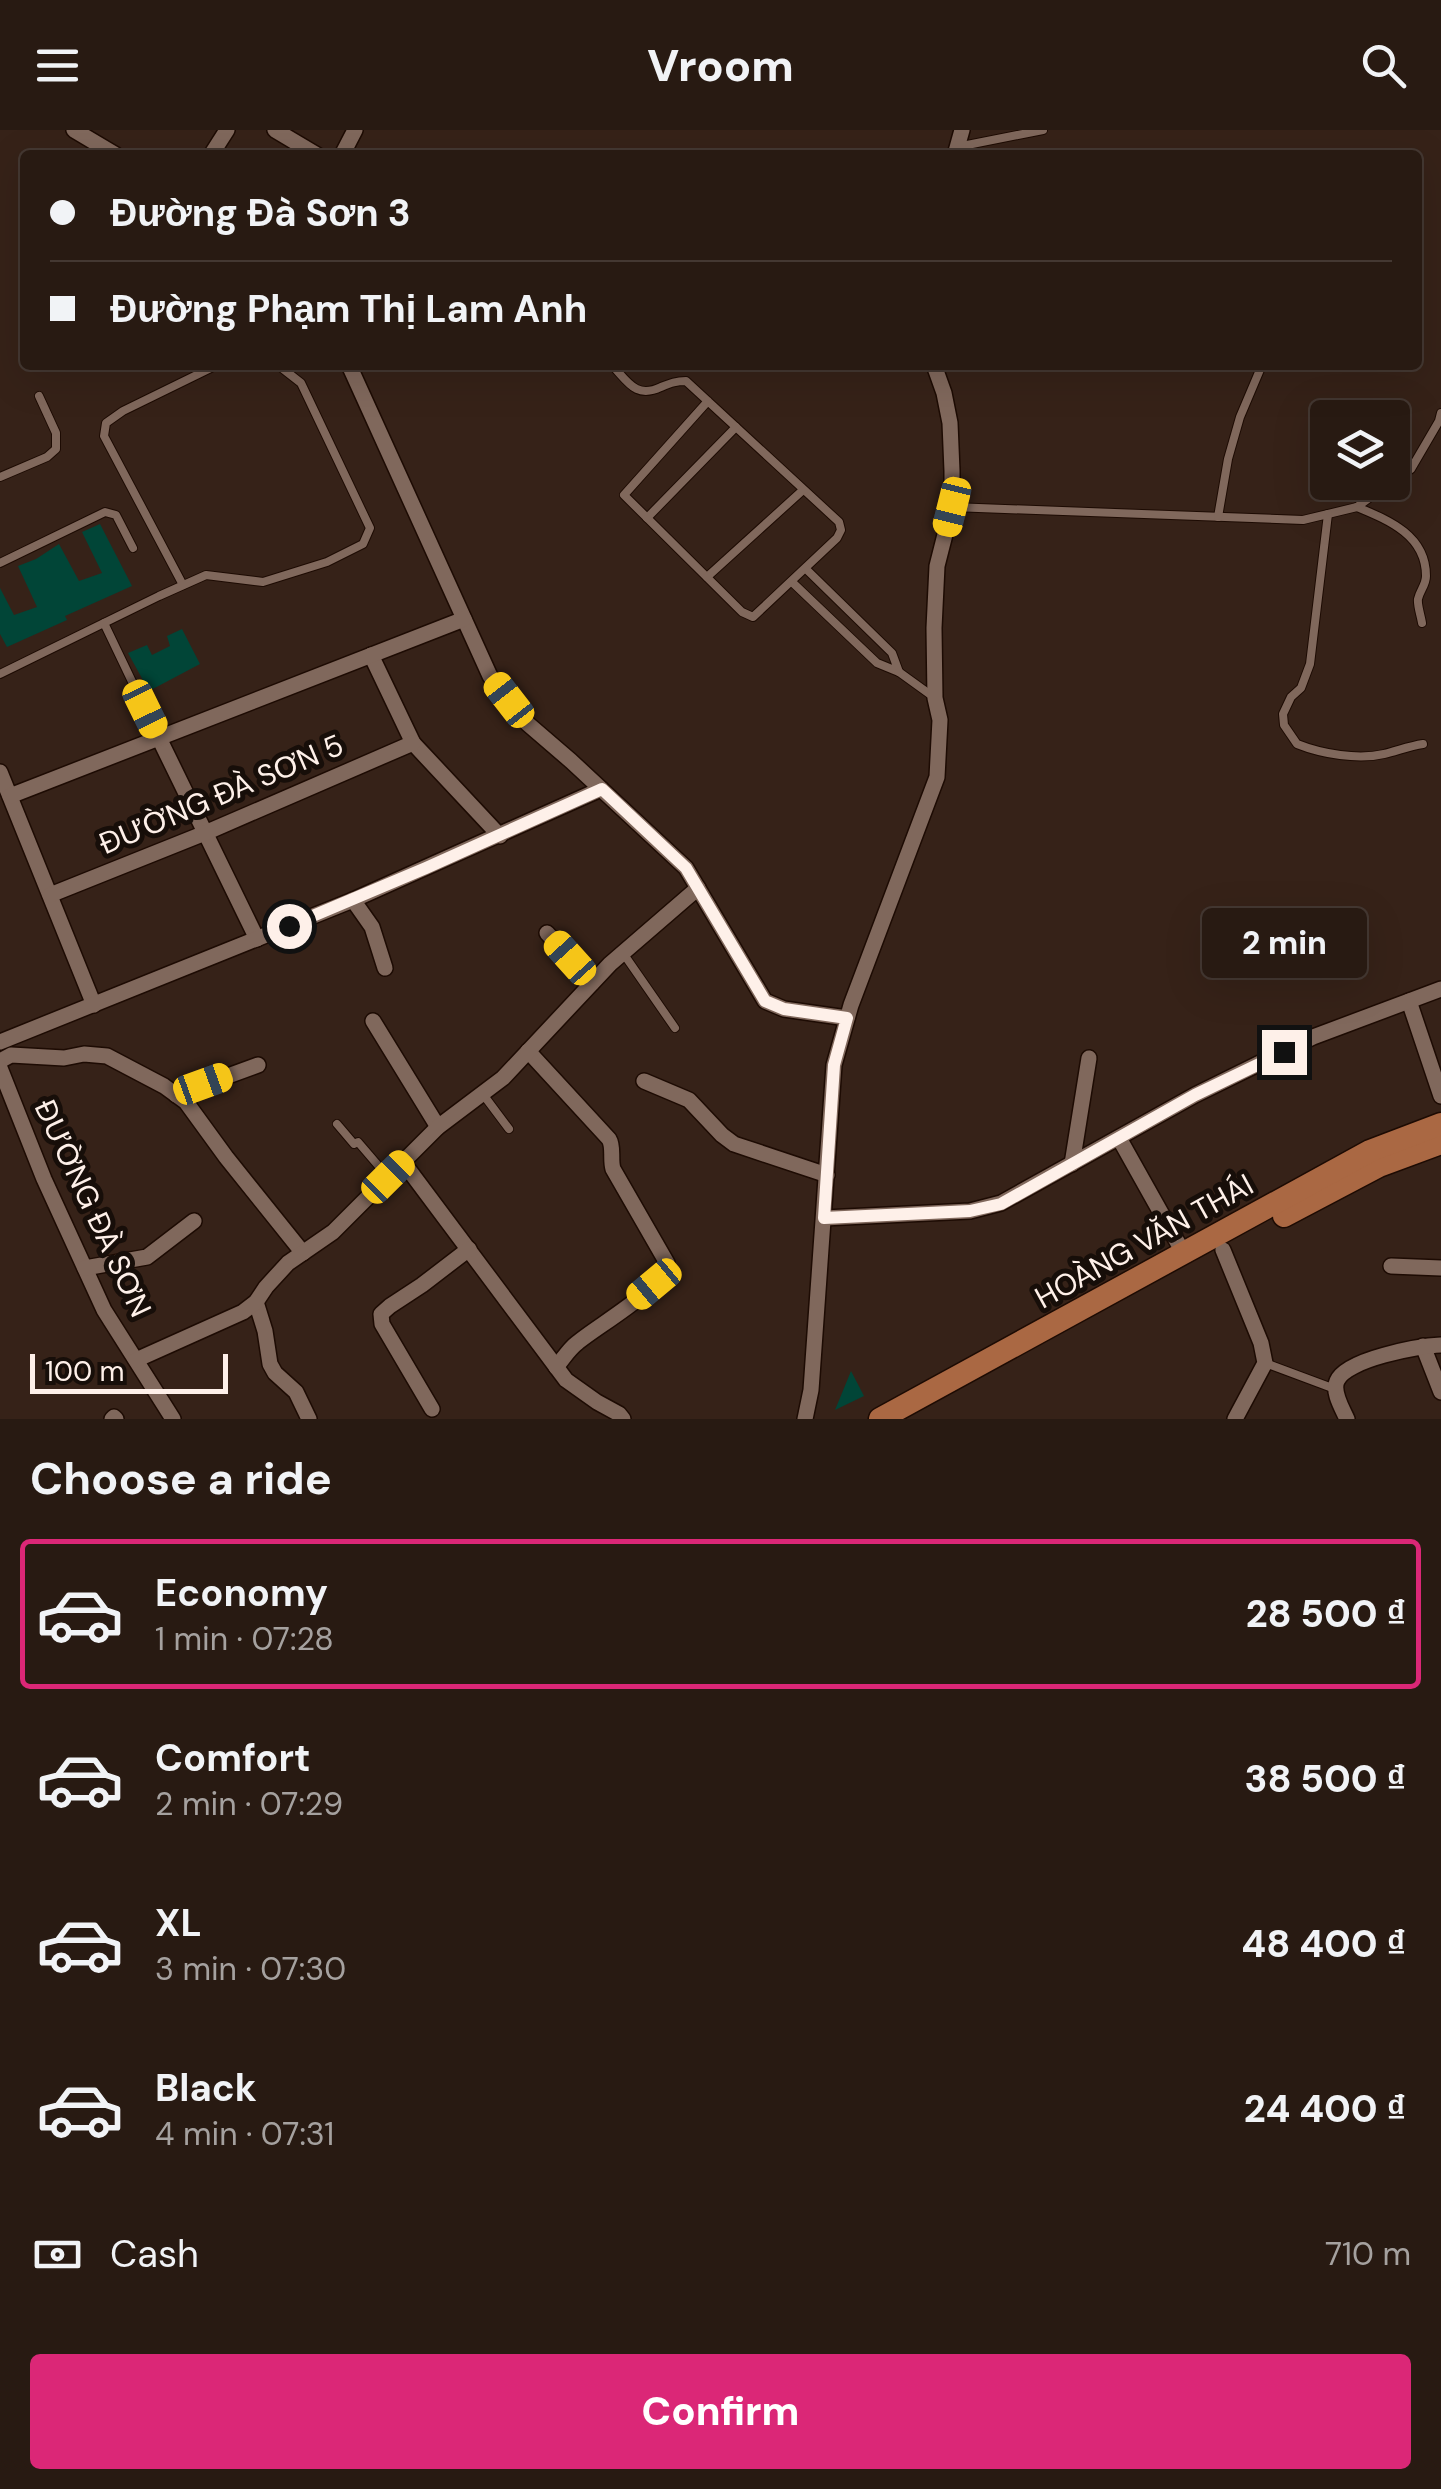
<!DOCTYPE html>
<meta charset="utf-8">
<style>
:root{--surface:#281a12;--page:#342720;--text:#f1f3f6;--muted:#a5a19f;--line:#443832;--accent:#db2777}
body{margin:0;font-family:"DM Sans",sans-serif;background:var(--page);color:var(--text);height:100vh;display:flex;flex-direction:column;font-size:38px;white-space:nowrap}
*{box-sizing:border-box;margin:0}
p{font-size:32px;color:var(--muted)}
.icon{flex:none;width:55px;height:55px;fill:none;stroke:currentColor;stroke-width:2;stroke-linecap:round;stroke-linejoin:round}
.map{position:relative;height:1289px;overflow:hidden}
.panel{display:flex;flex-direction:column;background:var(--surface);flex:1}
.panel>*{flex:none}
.top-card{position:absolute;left:20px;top:20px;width:1402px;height:220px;border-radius:10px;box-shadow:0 10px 40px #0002,0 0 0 2px var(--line);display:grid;align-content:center;height:220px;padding:0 30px;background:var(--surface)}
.fabs{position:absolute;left:1310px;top:270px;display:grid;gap:20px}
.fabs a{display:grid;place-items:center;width:100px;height:100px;border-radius:10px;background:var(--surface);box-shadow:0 10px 40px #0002,0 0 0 2px var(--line);font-size:50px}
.scale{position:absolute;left:30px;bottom:25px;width:198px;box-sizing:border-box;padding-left:10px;border:5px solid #fef0e9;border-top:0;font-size:28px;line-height:35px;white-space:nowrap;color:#fef0e9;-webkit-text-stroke:8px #170e09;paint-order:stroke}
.end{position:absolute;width:45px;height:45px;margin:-22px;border:12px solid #fef0e9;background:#111;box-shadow:0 0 0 5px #111}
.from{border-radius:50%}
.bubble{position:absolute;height:70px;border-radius:10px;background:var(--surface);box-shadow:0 10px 40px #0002,0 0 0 2px var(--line);font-size:32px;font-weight:800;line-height:70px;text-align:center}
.car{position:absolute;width:30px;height:60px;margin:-30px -15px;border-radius:12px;box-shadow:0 0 8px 2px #0007;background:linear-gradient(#f5c518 24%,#345 0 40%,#f5c518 0 76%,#345 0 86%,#f5c518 0)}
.top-card b{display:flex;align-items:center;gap:35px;height:95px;font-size:38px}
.top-card b+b{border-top:2px solid var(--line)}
.top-card i{width:25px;height:25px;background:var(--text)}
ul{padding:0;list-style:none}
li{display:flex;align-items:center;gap:30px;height:150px;margin:0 20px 15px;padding:0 10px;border:5px solid transparent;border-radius:10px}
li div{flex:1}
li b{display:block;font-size:38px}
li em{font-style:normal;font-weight:800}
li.on{border-color:var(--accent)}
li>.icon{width:90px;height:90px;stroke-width:1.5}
h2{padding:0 30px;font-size:45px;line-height:120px}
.pay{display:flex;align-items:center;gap:25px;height:110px;padding:0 30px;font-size:38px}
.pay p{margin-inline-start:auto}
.primary-button{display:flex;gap:20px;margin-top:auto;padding:20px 30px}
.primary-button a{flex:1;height:115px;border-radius:10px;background:var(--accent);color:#fff;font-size:40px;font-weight:800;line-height:115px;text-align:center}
header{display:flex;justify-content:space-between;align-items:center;height:130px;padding:0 30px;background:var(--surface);font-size:45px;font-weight:800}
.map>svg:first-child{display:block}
.building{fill:#014537}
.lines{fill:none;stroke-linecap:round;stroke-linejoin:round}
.service-casing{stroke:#1d0b03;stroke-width:10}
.minor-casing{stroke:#1d0b03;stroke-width:18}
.primary-casing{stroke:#1d0b03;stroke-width:25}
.service{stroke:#80685c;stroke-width:8}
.minor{stroke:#80685c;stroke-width:15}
.primary{stroke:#aa6843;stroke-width:22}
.route{stroke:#fef0e9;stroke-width:12}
.labels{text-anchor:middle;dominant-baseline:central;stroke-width:10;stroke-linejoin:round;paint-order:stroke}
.street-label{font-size:30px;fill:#fef0e9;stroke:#170e09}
</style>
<header><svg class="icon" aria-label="menu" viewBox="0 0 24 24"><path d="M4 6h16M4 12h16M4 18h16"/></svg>Vroom<svg class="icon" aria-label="search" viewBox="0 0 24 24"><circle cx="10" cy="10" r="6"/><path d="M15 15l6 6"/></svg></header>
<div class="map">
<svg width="1441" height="1289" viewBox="0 0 1441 1289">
<rect width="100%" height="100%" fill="#362218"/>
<g class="building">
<polygon points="100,394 132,456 65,486 67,490 7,517 0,504 0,458 14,485 37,477 18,436 36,429 59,414 79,451 102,443 82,402"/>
<polygon points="182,499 200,534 149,561 128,523 147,515 152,525 170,516 167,506"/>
<polygon points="851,1241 864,1266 835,1280 842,1263"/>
</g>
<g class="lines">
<defs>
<g id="service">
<polyline points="957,17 1043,0"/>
<path d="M 612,235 C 628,252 636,269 661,257 C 671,253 676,251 686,251 L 839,392 L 841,400 L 837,408 L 753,487 L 742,482 L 624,365 L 708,271"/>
<polyline points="0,347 47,327 56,319 56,303 39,266"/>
<polyline points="1392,352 1411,339 1439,291 1441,283"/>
<polyline points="952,377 1303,390 1357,377 1391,352"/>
<path d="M 1357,377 C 1388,390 1426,405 1426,446 C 1426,455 1420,460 1418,469 C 1417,475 1421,486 1422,493"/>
<path d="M 1328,384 L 1310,534 L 1301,558 L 1291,567 L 1283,584 L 1284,595 L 1297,614 C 1322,624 1358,630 1384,624 C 1397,621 1409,616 1423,614"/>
<polyline points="1218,387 1228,329 1240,287 1262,235"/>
<polyline points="647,388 736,297"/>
<polyline points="0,433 105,382 116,385 133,418"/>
<polyline points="707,447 803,360"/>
<polyline points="792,452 877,533 899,542 892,523 806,439"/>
<polyline points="183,455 104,306 106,293 123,281 217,235"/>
<polyline points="104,493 159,608"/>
<polyline points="899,542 935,568"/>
<polyline points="0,544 159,466 206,445 263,452 327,432 363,414 370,398 301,253 278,235"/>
<polyline points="623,823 675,898"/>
<polyline points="482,963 509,999"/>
<polyline points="337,994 354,1014 358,1012 388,1047"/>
<polyline points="1265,1233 1335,1259"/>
</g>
<g id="minor">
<polyline points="74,0 116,25"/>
<polyline points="275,0 317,25"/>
<polyline points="211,25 227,0"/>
<polyline points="342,25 355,0"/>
<polyline points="955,25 962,0"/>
<polyline points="349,235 490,546 528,594 571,631 686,738 765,871 784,879 847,888"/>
<polyline points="371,525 413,613 500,706"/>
<polyline points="159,608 257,809"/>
<polyline points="0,642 94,875"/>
<polyline points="10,666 464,489"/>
<polyline points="50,765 205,703 413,613"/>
<polyline points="353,770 372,797 385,838"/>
<polyline points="547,803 592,853"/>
<polyline points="1409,871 1441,966"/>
<polyline points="373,891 438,997"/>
<polyline points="0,912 353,770 601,659"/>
<path d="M 528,921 L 609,1009 C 614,1017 610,1029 613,1039 L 667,1133 C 664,1159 598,1195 577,1213 C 569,1219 563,1229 556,1237"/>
<polyline points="0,931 11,925 64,928 84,924 107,926 164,956 186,972 226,1027 303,1123"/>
<polyline points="0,938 44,1049 104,1180 173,1289"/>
<polyline points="644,951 689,970 722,1005 734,1014 827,1045"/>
<polyline points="176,965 258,935"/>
<polyline points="1119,1008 1184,1124"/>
<polyline points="403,1032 566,1250 597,1272 619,1284 623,1289"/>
<polyline points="1072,1034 1089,928"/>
<polyline points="824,1088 970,1081 1001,1073 1195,965 1313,907 1441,859"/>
<polyline points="1223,1120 1261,1213 1265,1233 1235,1289"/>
<polyline points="1391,1136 1441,1138"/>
<polyline points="85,1138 147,1127 194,1091"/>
<polyline points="256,1172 265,1201 270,1234 275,1243 296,1262 309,1289"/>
<polyline points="1423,1216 1441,1262"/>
<polyline points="136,1230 243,1182 256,1172 266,1157 288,1133 333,1102 438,997 503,948 610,834 698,758"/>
<polyline points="432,1279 382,1194 381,1184 390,1176 422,1155 469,1119"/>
<polyline points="112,1289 114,1287 116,1289"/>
<polyline points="805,1289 811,1260 834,935 851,875 937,647 940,590 935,568 934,498 937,436 952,377 952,341 950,293 944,263 934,235"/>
<path d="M 1347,1289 C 1342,1278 1332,1262 1337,1251 C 1346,1229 1419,1216 1441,1215"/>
</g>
<g id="primary">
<polyline points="1284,1086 1379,1036 1441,1013"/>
<polyline points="880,1289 1370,1021 1441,994"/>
</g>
</defs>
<use href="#service" class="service-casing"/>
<use href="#minor" class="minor-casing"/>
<use href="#primary" class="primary-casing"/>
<use href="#service" class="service"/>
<use href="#minor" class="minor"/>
<use href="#primary" class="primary"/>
</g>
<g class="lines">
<polyline class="route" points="289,796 426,738 602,659 686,738 765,871 784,879 847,888 834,935 824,1088 970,1081 1001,1074 1195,965 1284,922"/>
</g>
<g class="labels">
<g class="street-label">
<text transform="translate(221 664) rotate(-23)">ĐƯỜNG ĐÀ SƠN 5</text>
<text transform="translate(93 1078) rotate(65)">ĐƯỜNG ĐÀ SƠN</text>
<text transform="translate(1144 1111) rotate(-29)">HOÀNG VĂN THÁI</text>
</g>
</g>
</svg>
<div class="fabs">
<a><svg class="icon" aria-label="layers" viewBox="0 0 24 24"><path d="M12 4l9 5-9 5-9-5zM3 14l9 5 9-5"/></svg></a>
</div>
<div class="scale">100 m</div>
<i class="end from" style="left:289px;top:796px"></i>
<i class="end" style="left:1284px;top:922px"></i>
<div class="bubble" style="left:1202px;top:778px;width:165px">2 min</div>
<i class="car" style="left:952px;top:377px;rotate:194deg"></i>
<i class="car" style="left:509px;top:570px;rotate:322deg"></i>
<i class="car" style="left:145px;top:579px;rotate:154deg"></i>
<i class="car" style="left:570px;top:828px;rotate:318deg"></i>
<i class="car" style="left:203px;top:954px;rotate:70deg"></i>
<i class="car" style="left:388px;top:1047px;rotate:45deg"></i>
<i class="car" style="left:654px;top:1154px;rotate:230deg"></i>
<div class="top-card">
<b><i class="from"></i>Đường Đà Sơn 3</b>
<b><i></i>Đường Phạm Thị Lam Anh</b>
</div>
</div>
<section class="panel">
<h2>Choose a ride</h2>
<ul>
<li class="on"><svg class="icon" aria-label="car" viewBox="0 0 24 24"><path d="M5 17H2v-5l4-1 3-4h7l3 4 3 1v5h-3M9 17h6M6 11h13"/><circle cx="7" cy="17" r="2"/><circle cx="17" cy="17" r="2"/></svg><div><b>Economy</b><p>1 min · 07:28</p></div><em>28 500 ₫</em></li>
<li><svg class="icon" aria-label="car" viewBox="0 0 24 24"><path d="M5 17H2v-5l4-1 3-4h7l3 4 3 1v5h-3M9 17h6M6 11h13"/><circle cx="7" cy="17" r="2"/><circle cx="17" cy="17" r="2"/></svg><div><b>Comfort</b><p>2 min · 07:29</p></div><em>38 500 ₫</em></li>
<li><svg class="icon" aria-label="car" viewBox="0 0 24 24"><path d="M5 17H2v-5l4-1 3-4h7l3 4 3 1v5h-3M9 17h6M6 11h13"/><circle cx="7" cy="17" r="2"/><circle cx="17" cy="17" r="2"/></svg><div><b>XL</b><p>3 min · 07:30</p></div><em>48 400 ₫</em></li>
<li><svg class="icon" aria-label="car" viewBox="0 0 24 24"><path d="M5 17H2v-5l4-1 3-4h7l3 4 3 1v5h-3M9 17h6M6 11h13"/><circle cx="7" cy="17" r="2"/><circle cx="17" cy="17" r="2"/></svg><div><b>Black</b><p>4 min · 07:31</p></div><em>24 400 ₫</em></li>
</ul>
<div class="pay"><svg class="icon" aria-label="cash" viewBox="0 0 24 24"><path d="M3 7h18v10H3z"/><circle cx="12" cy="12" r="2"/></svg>Cash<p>710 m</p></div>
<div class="primary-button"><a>Confirm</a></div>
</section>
